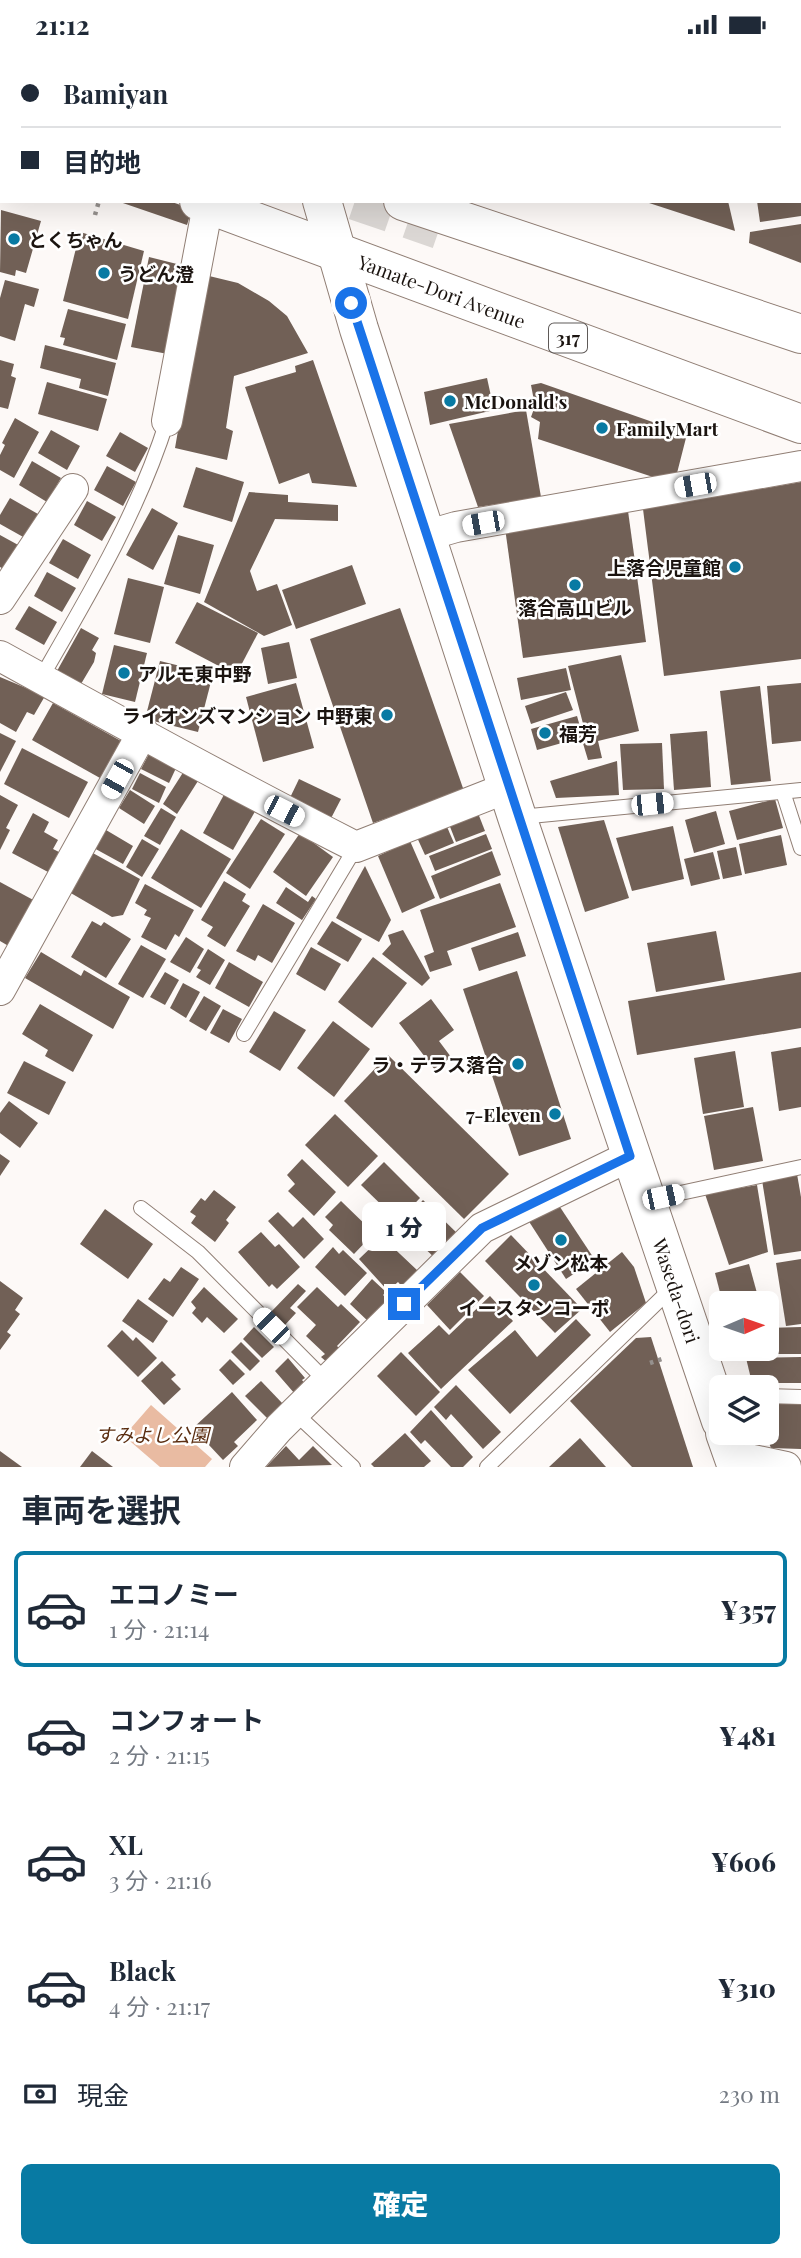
<!DOCTYPE html>
<html lang="ja">
<meta charset="utf-8">
<style>
:root{--surface:#fff;--page:#f2f2f3;--text:#1f2937;--muted:#747a83;--line:#e0e1e3;--accent:#087aa3}
body{margin:0;font-family:"Playfair Display","Noto Sans JP",serif;background:var(--page);color:var(--text);height:100vh;display:flex;flex-direction:column;font-size:26px;white-space:nowrap}
*{box-sizing:border-box;margin:0}
p{font-size:23px;color:var(--muted)}
.icon{flex:none;width:38px;height:38px;fill:none;stroke:currentColor;stroke-width:2;stroke-linecap:round;stroke-linejoin:round}
.map{position:relative;height:1418px;overflow:hidden}
.details{display:flex;flex-direction:column;background:var(--surface);flex:1}
.details>*{flex:none}
.top-card{position:absolute;left:0px;top:0px;width:802px;height:154px;box-shadow:0 7px 28px #0002;display:grid;align-content:center;height:154px;padding:0 21px;background:var(--surface)}
.needle{width:46px;rotate:88deg}
.tools{position:absolute;left:709px;top:1242px;display:grid;gap:14px}
.tools a{display:grid;place-items:center;width:70px;height:70px;border-radius:10px;background:var(--surface);box-shadow:0 7px 28px #0002;font-size:35px}
.end{position:absolute;width:32px;height:32px;margin:-16px;border:9px solid #1a73e8;background:#fff;box-shadow:0 0 0 4px #fff}
.from{border-radius:50%}
.bubble{position:absolute;height:49px;border-radius:10px;background:var(--surface);box-shadow:0 7px 28px #0002;font-size:23px;font-weight:800;line-height:49px;text-align:center}
.car{position:absolute;width:21px;height:42px;margin:-21px -10px;border-radius:9px;box-shadow:0 0 5px 2px #0007;background:linear-gradient(#fff 24%,#345 0 40%,#fff 0 76%,#345 0 86%,#fff 0)}
.top-card b{display:flex;align-items:center;gap:24px;height:66px;font-size:26px}
.top-card b+b{border-top:2px solid var(--line)}
.top-card i{width:18px;height:18px;background:var(--text)}
ul{padding:0;list-style:none}
li{display:flex;align-items:center;gap:21px;height:116px;margin:0 14px 10px;padding:0 7px;border:4px solid transparent;border-radius:10px}
li div{flex:1}
li b{display:block;font-size:26px}
li em{font-style:normal;font-weight:800}
li.active{border-color:var(--accent)}
li>.icon{width:63px;height:63px;stroke-width:1.5}
h2{padding:0 21px;font-size:32px;line-height:84px}
.pay{display:flex;align-items:center;gap:18px;height:77px;padding:0 21px;font-size:26px}
.pay p{margin-inline-start:auto}
.button{display:flex;gap:14px;margin-top:auto;padding:14px 21px}
.button a{flex:1;height:80px;border-radius:10px;background:var(--accent);color:#fff;font-size:28px;font-weight:800;line-height:80px;text-align:center}
.status{display:flex;justify-content:space-between;align-items:center;height:49px;padding:0 35px;background:var(--surface);direction:ltr}
.status svg{height:19px;fill:currentColor}
.map>svg:first-child{display:block}
.green{fill:#e9bba2}
.building{fill:#716056}
.lines{fill:none;stroke-linecap:round;stroke-linejoin:round}
.highway-tunnel{stroke:#dbd7d4;stroke-width:38;stroke-dasharray:38 19;stroke-linecap:butt}
.lane-casing{stroke:#907e74;stroke-width:16}
.street-casing{stroke:#907e74;stroke-width:32}
.primary-casing{stroke:#907e74;stroke-width:40}
.path{stroke:#96918e;stroke-width:4.5;stroke-dasharray:3.5 5;stroke-linecap:butt}
.lane{stroke:#fff;stroke-width:14}
.street{stroke:#fff;stroke-width:30}
.primary{stroke:#fff;stroke-width:38}
.route{stroke:#1a73e8;stroke-width:9}
.poi-dot{fill:#087aa3;stroke:#fff;stroke-width:2.5}
.labels{text-anchor:middle;dominant-baseline:central;stroke-width:5;stroke-linejoin:round;paint-order:stroke}
.shield{fill:#fff;stroke:#5f5a58;stroke-width:2}
.shield-label{font-size:18px;font-weight:bold;fill:#1b1410}
.poi-label{font-size:19px;font-weight:bold;fill:#1b1410;stroke:#fff;text-anchor:start}
.street-label{font-size:19px;fill:#1b1410;stroke:#fff}
.park-label{font-size:19px;font-style:italic;fill:#5b2e11;stroke:#fff}
</style>
<div class="status"><b>21:12</b><svg viewBox="0 0 49 12"><path d="M0 12V9h3v3zM5 12V6h3v6zM10 12V3h3v9zM15 12V0h3v12zM26 1h20v11H26zM47 4h2v5h-2z"/></svg></div>
<div class="map">
<svg width="801" height="1418" viewBox="0 0 801 1418">
<rect width="100%" height="100%" fill="#fdf9f7"/>
<polygon class="green" points="151,1356 212,1410 205,1418 160,1418 124,1387"/>
<g class="building">
<polygon points="117,152 169,152 192,160 187,176"/>
<polygon points="646,152 728,152 735,182 646,153"/>
<polygon points="757,152 801,152 801,167 760,173"/>
<polygon points="1,161 41,172 26,224 16,221 15,227 0,223"/>
<polygon points="801,175 801,214 749,194 750,183"/>
<polygon points="80,183 144,202 128,270 63,252"/>
<polygon points="149,208 189,218 173,306 131,298"/>
<polygon points="205,226 238,234 269,252 287,267 308,304 234,327 226,379 233,382 227,411 175,399"/>
<polygon points="5,231 39,240 34,258 25,255 15,292 0,287 0,249"/>
<polygon points="68,260 126,275 117,311 63,296 65,289 60,288"/>
<polygon points="45,296 116,314 108,347 79,339 81,330 40,319"/>
<polygon points="0,311 14,315 11,327 16,329 8,360 0,358"/>
<polygon points="313,311 357,438 312,434 309,424 279,435 245,338 296,323 295,317"/>
<polygon points="487,329 494,361 430,376 424,343"/>
<polygon points="47,333 107,350 98,382 38,365"/>
<polygon points="541,334 687,385 676,428 662,431 538,390 540,373 531,368 535,357 531,336"/>
<polygon points="526,361 541,448 478,458 449,375"/>
<polygon points="15,369 39,383 14,429 0,421 0,406 5,396 2,394"/>
<polygon points="51,381 80,397 67,421 38,404"/>
<polygon points="120,383 148,399 135,423 106,407"/>
<polygon points="32,412 61,429 47,453 19,436"/>
<polygon points="107,417 136,433 123,457 94,441"/>
<polygon points="196,418 244,433 232,473 183,458"/>
<polygon points="801,433 801,610 664,627 643,460"/>
<polygon points="249,443 288,446 288,453 338,456 338,472 275,470 250,522 257,542 277,535 292,576 264,587 204,553"/>
<polygon points="10,449 38,465 25,489 0,475 0,466"/>
<polygon points="87,452 116,468 102,492 74,476"/>
<polygon points="152,459 178,474 153,521 126,506"/>
<polygon points="628,462 646,593 523,609 505,479"/>
<polygon points="0,486 20,497 7,522 0,518"/>
<polygon points="178,486 214,496 200,545 164,535"/>
<polygon points="63,490 91,506 78,530 49,514"/>
<polygon points="352,516 366,555 296,580 282,541"/>
<polygon points="47,523 76,539 62,563 34,547"/>
<polygon points="128,529 164,538 150,594 114,585"/>
<polygon points="197,553 258,584 236,626 175,594"/>
<polygon points="29,557 57,573 44,596 15,580"/>
<polygon points="400,559 464,742 373,774 310,590"/>
<polygon points="81,579 99,589 92,601 96,604 94,613 81,635 57,622"/>
<polygon points="289,593 297,629 268,635 261,599"/>
<polygon points="114,596 147,604 135,653 102,645"/>
<polygon points="621,606 639,682 598,692 602,709 588,711 582,691 587,690 568,617"/>
<polygon points="160,612 213,625 198,683 145,670"/>
<polygon points="566,619 571,641 521,651 517,629"/>
<polygon points="0,628 45,647 34,666 27,663 16,683 0,674"/>
<polygon points="296,634 314,699 263,713 246,648"/>
<polygon points="801,634 801,692 772,695 767,637"/>
<polygon points="760,637 771,732 731,736 720,642"/>
<polygon points="566,643 573,661 531,675 525,657"/>
<polygon points="53,654 121,692 100,729 32,691"/>
<polygon points="577,667 583,688 537,701 531,680"/>
<polygon points="707,682 711,738 674,741 670,685"/>
<polygon points="0,684 16,692 0,723"/>
<polygon points="662,694 664,740 623,741 620,695"/>
<polygon points="22,699 88,733 69,769 4,735"/>
<polygon points="150,703 177,717 169,734 141,720"/>
<polygon points="617,712 619,746 556,749 550,732"/>
<polygon points="184,722 198,732 177,765 163,755"/>
<polygon points="140,724 166,738 159,754 132,740"/>
<polygon points="299,730 341,750 328,775 287,755"/>
<polygon points="130,741 155,757 144,775 119,759"/>
<polygon points="226,742 257,759 233,801 203,784"/>
<polygon points="0,746 18,756 6,779 10,781 0,801"/>
<polygon points="775,750 783,779 737,791 729,762"/>
<polygon points="161,759 176,768 160,796 144,787"/>
<polygon points="476,759 485,782 456,793 447,770"/>
<polygon points="716,762 725,795 694,804 685,771"/>
<polygon points="33,764 49,773 44,783 58,791 53,800 59,803 48,823 12,804"/>
<polygon points="261,770 285,785 250,840 226,824"/>
<polygon points="444,771 454,794 425,806 415,784"/>
<polygon points="604,771 629,849 585,863 558,778"/>
<polygon points="673,777 684,830 632,842 616,789"/>
<polygon points="181,780 231,810 201,859 151,829"/>
<polygon points="106,781 133,797 123,815 92,798 101,783 104,784"/>
<polygon points="300,784 333,808 306,847 273,823"/>
<polygon points="486,785 492,800 435,822 429,807"/>
<polygon points="781,786 787,816 745,825 739,795"/>
<polygon points="142,790 159,800 142,828 126,818"/>
<polygon points="410,792 435,849 402,864 378,807"/>
<polygon points="736,798 742,826 723,830 717,802"/>
<polygon points="492,802 501,826 440,850 431,827"/>
<polygon points="91,803 140,830 123,866 112,868 69,843"/>
<polygon points="713,803 720,830 691,837 684,810"/>
<polygon points="365,817 391,871 379,893 336,869"/>
<polygon points="224,832 246,845 242,852 250,857 225,898 207,887 213,878 201,871"/>
<polygon points="0,833 37,853 12,899 0,892"/>
<polygon points="500,834 516,878 447,902 452,916 430,923 424,907 434,903 420,861"/>
<polygon points="145,835 194,861 179,888 175,885 166,901 141,888 151,869 144,866 147,861 135,854"/>
<polygon points="286,838 308,853 312,847 316,850 302,871 276,854"/>
<polygon points="263,855 295,874 272,914 258,906 255,912 236,902"/>
<polygon points="92,872 101,877 104,873 131,890 106,929 71,908"/>
<polygon points="332,872 362,890 348,913 317,895"/>
<polygon points="403,881 430,929 422,937 382,905 391,895 388,886"/>
<polygon points="716,882 725,931 656,943 647,894"/>
<polygon points="518,883 526,907 479,922 471,899"/>
<polygon points="186,888 204,900 190,924 170,913"/>
<polygon points="141,896 166,910 143,949 118,935"/>
<polygon points="311,898 341,915 325,942 296,925"/>
<polygon points="208,900 225,911 210,936 196,928 201,921 197,919"/>
<polygon points="41,903 81,927 84,921 130,948 113,980 25,929"/>
<polygon points="373,908 407,934 372,979 338,953"/>
<polygon points="229,913 263,933 249,958 215,939"/>
<polygon points="517,922 571,1090 519,1107 463,940"/>
<polygon points="165,923 179,931 165,956 150,948"/>
<polygon points="801,923 801,979 637,1006 628,952"/>
<polygon points="183,934 200,943 186,969 170,959"/>
<polygon points="204,947 221,957 206,982 189,972"/>
<polygon points="431,950 454,981 439,992 451,1008 435,1021 399,974"/>
<polygon points="40,955 93,986 73,1023 45,1007 48,1001 22,985"/>
<polygon points="223,960 242,970 229,994 210,984"/>
<polygon points="274,962 306,981 280,1022 249,1003"/>
<polygon points="333,972 370,1000 334,1048 297,1019"/>
<polygon points="801,998 801,1058 779,1062 771,1003"/>
<polygon points="735,1002 744,1058 703,1065 694,1009"/>
<polygon points="388,1006 509,1125 464,1170 344,1052"/>
<polygon points="24,1012 66,1033 49,1066 7,1044"/>
<polygon points="9,1052 38,1074 20,1099 0,1084 0,1064"/>
<polygon points="753,1058 763,1112 714,1121 704,1067"/>
<polygon points="335,1065 378,1107 348,1138 305,1096"/>
<polygon points="0,1105 10,1112 0,1127"/>
<polygon points="302,1110 336,1143 314,1167 288,1142 295,1135 287,1126"/>
<polygon points="384,1113 420,1149 398,1172 361,1136"/>
<polygon points="797,1125 801,1148 801,1202 774,1206 762,1131"/>
<polygon points="757,1136 768,1203 729,1216 705,1145"/>
<polygon points="214,1141 236,1158 226,1171 229,1174 215,1193 191,1174 196,1167 190,1163 201,1149 205,1152"/>
<polygon points="423,1151 460,1187 437,1211 400,1176"/>
<polygon points="341,1152 374,1184 354,1205 329,1181 333,1176 325,1168"/>
<polygon points="556,1152 595,1211 566,1230 528,1171"/>
<polygon points="105,1160 153,1195 128,1230 80,1195"/>
<polygon points="278,1163 293,1178 303,1168 324,1190 304,1210 268,1172"/>
<polygon points="261,1183 275,1198 279,1195 300,1218 277,1240 272,1235 269,1238 238,1203"/>
<polygon points="511,1186 582,1260 555,1284 485,1212"/>
<polygon points="382,1188 418,1222 407,1243 398,1233 388,1242 359,1210"/>
<polygon points="333,1198 339,1205 343,1201 367,1224 345,1247 315,1218"/>
<polygon points="622,1203 634,1218 646,1254 610,1283 576,1240"/>
<polygon points="801,1210 801,1275 786,1277 776,1214"/>
<polygon points="749,1215 760,1255 723,1255 715,1224"/>
<polygon points="181,1218 199,1230 173,1268 148,1250 164,1229 170,1233"/>
<polygon points="460,1223 484,1247 450,1281 427,1256"/>
<polygon points="372,1230 386,1243 383,1246 391,1253 371,1275 350,1255"/>
<polygon points="0,1232 23,1249 15,1261 20,1265 7,1283 11,1286 0,1301"/>
<polygon points="298,1235 306,1242 290,1259 296,1264 284,1277 270,1264"/>
<polygon points="204,1238 238,1270 224,1284 207,1268 202,1274 192,1264 196,1259 191,1253"/>
<polygon points="317,1238 338,1258 341,1255 360,1273 337,1297 342,1302 329,1315 321,1308 325,1305 306,1287 316,1276 297,1258"/>
<polygon points="490,1247 513,1272 441,1340 408,1304 439,1276 449,1286"/>
<polygon points="138,1250 168,1272 153,1294 122,1272"/>
<polygon points="576,1270 591,1286 510,1365 468,1321 515,1281 537,1308"/>
<polygon points="254,1278 274,1298 262,1309 243,1290"/>
<polygon points="801,1278 801,1305 746,1305 745,1300 766,1300 766,1279"/>
<polygon points="122,1281 133,1292 136,1288 157,1309 138,1328 107,1297"/>
<polygon points="651,1288 693,1418 632,1418 570,1352 636,1289"/>
<polygon points="241,1293 260,1312 250,1322 231,1303"/>
<polygon points="401,1303 440,1343 416,1367 377,1327"/>
<polygon points="801,1308 801,1334 752,1334 746,1309"/>
<polygon points="288,1309 305,1329 302,1331 306,1336 295,1345 275,1322"/>
<polygon points="230,1310 245,1325 233,1336 219,1321"/>
<polygon points="162,1312 176,1326 171,1330 181,1340 164,1356 141,1332"/>
<polygon points="261,1332 284,1356 268,1370 245,1347"/>
<polygon points="456,1336 501,1383 483,1400 451,1365 446,1371 434,1358"/>
<polygon points="232,1343 257,1371 234,1393 238,1397 223,1411 193,1379"/>
<polygon points="766,1354 801,1355 801,1400 771,1399 765,1384"/>
<polygon points="431,1361 473,1408 463,1418 451,1418 425,1391 421,1395 410,1383"/>
<polygon points="405,1384 431,1412 424,1418 374,1418 371,1415"/>
<polygon points="580,1389 606,1418 549,1418"/>
<polygon points="286,1397 299,1411 313,1397 332,1416 266,1418"/>
<polygon points="0,1402 22,1418 0,1418"/>
<polygon points="92,1402 113,1418 80,1418"/>
</g>
<g class="lines">
<polyline class="highway-tunnel" points="355,152 439,181"/>
<defs>
<g id="lane">
<polyline points="793,0 793,2"/>
<polyline points="800,51 801,60"/>
<polyline points="800,99 801,99"/>
<polyline points="0,130 2,124"/>
<path d="M 41,629 C 89,546 138,464 167,372"/>
<polyline points="783,743 801,799"/>
<polyline points="520,768 801,741"/>
<polyline points="244,985 356,798"/>
<polyline points="648,1151 801,1118"/>
<polyline points="141,1159 198,1203 326,1332"/>
<polyline points="766,1347 801,1348"/>
<polyline points="294,1363 353,1418"/>
<polyline points="487,1418 672,1239"/>
</g>
<g id="street">
<polyline points="167,372 208,156"/>
<polyline points="425,487 456,478 801,417"/>
<polyline points="0,550 73,440"/>
<path d="M 0,607 C 118,672 236,737 356,798 L 509,738"/>
<polyline points="0,941 143,683"/>
<polyline points="734,1407 786,1418"/>
<polyline points="245,1418 279,1379 482,1179 630,1107"/>
</g>
<g id="primary">
<polyline points="279,0 280,2"/>
<polyline points="0,17 2,18"/>
<polyline points="0,82 2,82"/>
<path id="s1" d="M 199,152 L 801,375"/>
<path id="s2" d="M 322,152 L 359,280 L 517,768 L 721,1372"/>
<polyline points="403,152 801,285"/>
<polyline points="725,1384 737,1418"/>
</g>
</defs>
<use href="#lane" class="lane-casing"/>
<use href="#street" class="street-casing"/>
<use href="#primary" class="primary-casing"/>
<g class="path">
<polyline points="95,166 99,152"/>
<polyline points="650,1314 662,1310"/>
</g>
<use href="#lane" class="lane"/>
<use href="#street" class="street"/>
<use href="#primary" class="primary"/>
</g>
<g class="lines">
<polyline class="route" points="351,254 630,1107 482,1179 404,1255"/>
</g>
<g class="poi-dot">
<circle cx="14" cy="190" r="7"/>
<circle cx="104" cy="224" r="7"/>
<circle cx="450" cy="352" r="7"/>
<circle cx="602" cy="379" r="7"/>
<circle cx="735" cy="518" r="7"/>
<circle cx="575" cy="536" r="7"/>
<circle cx="124" cy="624" r="7"/>
<circle cx="387" cy="666" r="7"/>
<circle cx="545" cy="684" r="7"/>
<circle cx="518" cy="1015" r="7"/>
<circle cx="555" cy="1065" r="7"/>
<circle cx="561" cy="1191" r="7"/>
<circle cx="534" cy="1236" r="7"/>
</g>
<g class="labels">
<rect class="shield" x="549" y="274.5" width="38" height="29" rx="5"/>
<g class="shield-label">
<text x="568" y="289">317</text>
</g>
<g class="poi-label">
<text x="28" y="190">とくちゃん</text>
<text x="118" y="224">うどん澄</text>
<text x="464" y="352">McDonald's</text>
<text x="616" y="379">FamilyMart</text>
<text x="721" y="518" text-anchor="end">上落合児童館</text>
<text x="575" y="558" text-anchor="middle">落合高山ビル</text>
<text x="138" y="624">アルモ東中野</text>
<text x="373" y="666" text-anchor="end">ライオンズマンション 中野東</text>
<text x="559" y="684">福芳</text>
<text x="504" y="1015" text-anchor="end">ラ・テラス落合</text>
<text x="541" y="1065" text-anchor="end">7-Eleven</text>
<text x="561" y="1213" text-anchor="middle">メゾン松本</text>
<text x="534" y="1258" text-anchor="middle">イースタンコーポ</text>
</g>
<g class="street-label">
<text stroke="none"><textPath href="#s1" startOffset="259">Yamate-Dori Avenue</textPath></text>
<text stroke="none"><textPath href="#s2" startOffset="1146">Waseda-dori</textPath></text>
</g>
<g class="park-label">
<text x="152" y="1385">すみよし公園</text>
</g>
</g>
</svg>
<div class="tools">
<a><svg class="needle" viewBox="-14 -14 28 28"><path d="M0-13l5 13h-10z" fill="#e53935"/><path d="M0 13l5-13h-10z" fill="#747a83"/></svg></a>
<a><svg class="icon" aria-label="layers" viewBox="0 0 24 24"><path d="M12 4l9 5-9 5-9-5zM3 14l9 5 9-5"/></svg></a>
</div>
<i class="end from" style="left:351px;top:254px"></i>
<i class="end" style="left:404px;top:1255px"></i>
<div class="bubble" style="left:362px;top:1153px;width:84px">1 分</div>
<i class="car" style="left:695px;top:436px;rotate:260deg"></i>
<i class="car" style="left:483px;top:474px;rotate:260deg"></i>
<i class="car" style="left:117px;top:730px;rotate:209deg"></i>
<i class="car" style="left:652px;top:755px;rotate:84deg"></i>
<i class="car" style="left:284px;top:762px;rotate:117deg"></i>
<i class="car" style="left:663px;top:1148px;rotate:78deg"></i>
<i class="car" style="left:271px;top:1277px;rotate:315deg"></i>
<div class="top-card">
<b><i class="from"></i>Bamiyan</b>
<b><i></i>目的地</b>
</div>
</div>
<section class="details">
<h2>車両を選択</h2>
<ul>
<li class="active"><svg class="icon" aria-label="car" viewBox="0 0 24 24"><path d="M5 17H2v-5l4-1 3-4h7l3 4 3 1v5h-3M9 17h6M6 11h13"/><circle cx="7" cy="17" r="2"/><circle cx="17" cy="17" r="2"/></svg><div><b>エコノミー</b><p>1 分 · 21:14</p></div><em>¥357</em></li>
<li><svg class="icon" aria-label="car" viewBox="0 0 24 24"><path d="M5 17H2v-5l4-1 3-4h7l3 4 3 1v5h-3M9 17h6M6 11h13"/><circle cx="7" cy="17" r="2"/><circle cx="17" cy="17" r="2"/></svg><div><b>コンフォート</b><p>2 分 · 21:15</p></div><em>¥481</em></li>
<li><svg class="icon" aria-label="car" viewBox="0 0 24 24"><path d="M5 17H2v-5l4-1 3-4h7l3 4 3 1v5h-3M9 17h6M6 11h13"/><circle cx="7" cy="17" r="2"/><circle cx="17" cy="17" r="2"/></svg><div><b>XL</b><p>3 分 · 21:16</p></div><em>¥606</em></li>
<li><svg class="icon" aria-label="car" viewBox="0 0 24 24"><path d="M5 17H2v-5l4-1 3-4h7l3 4 3 1v5h-3M9 17h6M6 11h13"/><circle cx="7" cy="17" r="2"/><circle cx="17" cy="17" r="2"/></svg><div><b>Black</b><p>4 分 · 21:17</p></div><em>¥310</em></li>
</ul>
<div class="pay"><svg class="icon" aria-label="cash" viewBox="0 0 24 24"><path d="M3 7h18v10H3z"/><circle cx="12" cy="12" r="2"/></svg>現金<p>230 m</p></div>
<div class="button"><a>確定</a></div>
</section>
